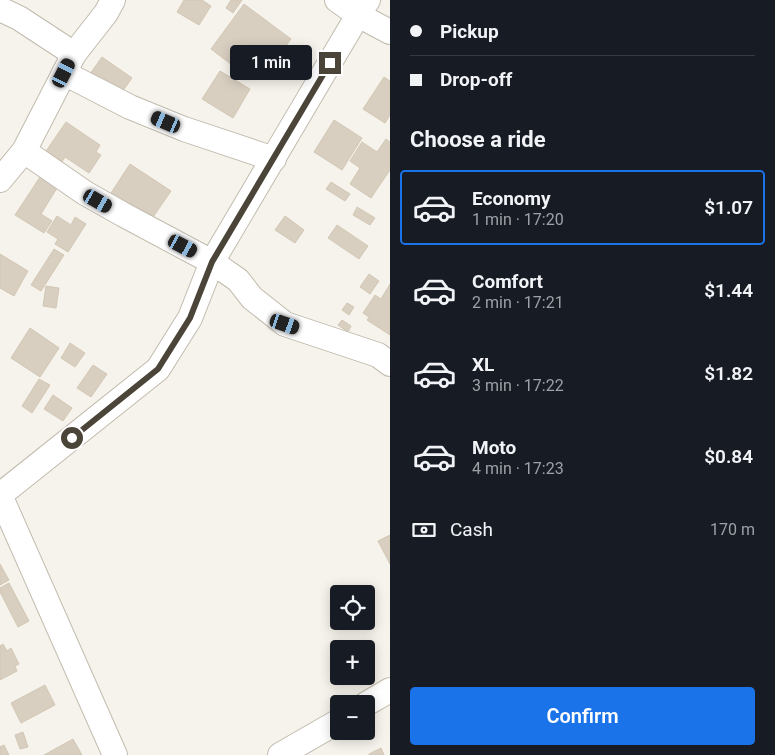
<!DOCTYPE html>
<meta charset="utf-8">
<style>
:root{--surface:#171b24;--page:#242831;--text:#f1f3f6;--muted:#9ea1a6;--line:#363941;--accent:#1a73e8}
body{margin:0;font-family:Roboto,sans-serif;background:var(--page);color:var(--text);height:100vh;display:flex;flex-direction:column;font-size:19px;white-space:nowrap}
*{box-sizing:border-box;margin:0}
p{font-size:16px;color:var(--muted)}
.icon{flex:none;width:28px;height:28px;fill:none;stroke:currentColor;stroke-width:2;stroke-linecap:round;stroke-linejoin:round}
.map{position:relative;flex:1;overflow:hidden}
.details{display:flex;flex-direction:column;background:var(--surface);width:385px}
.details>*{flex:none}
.top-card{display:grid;align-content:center;height:110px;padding:0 20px;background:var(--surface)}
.controls{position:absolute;left:330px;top:585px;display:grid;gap:10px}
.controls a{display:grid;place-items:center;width:45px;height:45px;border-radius:5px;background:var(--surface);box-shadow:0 2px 12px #0003;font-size:25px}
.end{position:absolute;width:22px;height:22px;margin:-11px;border:6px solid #4b4439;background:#fff;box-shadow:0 0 0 2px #fff}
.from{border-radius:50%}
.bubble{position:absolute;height:35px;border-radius:5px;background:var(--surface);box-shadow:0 2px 12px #0003;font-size:16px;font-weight:600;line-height:35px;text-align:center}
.car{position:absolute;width:15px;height:30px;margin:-15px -8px;border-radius:6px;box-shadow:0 0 4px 1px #0007;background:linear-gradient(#222 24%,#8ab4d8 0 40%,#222 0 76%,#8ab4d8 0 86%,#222 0)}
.top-card b{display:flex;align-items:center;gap:18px;height:48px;font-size:19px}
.top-card b+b{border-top:1px solid var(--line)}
.top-card i{width:12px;height:12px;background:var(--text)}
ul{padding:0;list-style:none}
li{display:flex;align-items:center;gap:15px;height:75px;margin:0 10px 8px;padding:0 10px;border:2px solid transparent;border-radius:5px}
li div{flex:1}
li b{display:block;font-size:19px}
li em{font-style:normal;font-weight:600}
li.current{border-color:var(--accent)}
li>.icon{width:45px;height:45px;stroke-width:1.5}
h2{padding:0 20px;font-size:22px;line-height:60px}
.pay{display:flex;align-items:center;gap:12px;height:55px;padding:0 20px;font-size:19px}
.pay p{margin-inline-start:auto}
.primary-button{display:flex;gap:10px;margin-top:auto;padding:10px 20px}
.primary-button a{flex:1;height:58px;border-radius:5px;background:var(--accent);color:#fff;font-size:20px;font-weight:600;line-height:58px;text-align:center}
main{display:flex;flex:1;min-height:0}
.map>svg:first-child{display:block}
.building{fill:#d8cfc1;stroke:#d3c7b4}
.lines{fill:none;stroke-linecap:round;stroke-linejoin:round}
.minor-casing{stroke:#c2bbae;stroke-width:26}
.minor{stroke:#fff;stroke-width:24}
.route{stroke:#4b4439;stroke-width:6}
</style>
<main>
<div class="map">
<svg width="390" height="755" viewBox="0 0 390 755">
<rect width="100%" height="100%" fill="#f6f3ec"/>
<g class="building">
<polygon points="184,0 202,0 211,6 199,25 177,12"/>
<polygon points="231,0 242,0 233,13 226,8"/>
<polygon points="244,4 291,39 275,60 254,44 236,68 211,49"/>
<polygon points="102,57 132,78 117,99 87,78"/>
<polygon points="220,71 250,89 233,118 202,99"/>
<polygon points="384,77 390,81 390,115 385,123 363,109"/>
<polygon points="334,120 362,138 342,170 314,152"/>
<polygon points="66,122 100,145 96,152 101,155 89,173 65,157 58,168 42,157"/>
<polygon points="386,139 390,142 390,170 371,198 350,184 360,168 350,161 362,142 377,152"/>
<polygon points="130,164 171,191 149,223 109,196"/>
<polygon points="40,177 57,188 41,214 52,221 44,233 15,215"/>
<polygon points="331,182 350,194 345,201 326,189"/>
<polygon points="357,207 375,218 370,225 353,215"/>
<polygon points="57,216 71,225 75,217 86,224 68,252 55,244 58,239 47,232"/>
<polygon points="285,216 304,230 295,243 275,230"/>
<polygon points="337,225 368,246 359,259 328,238"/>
<polygon points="54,249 64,255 41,291 31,285"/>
<polygon points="0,254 28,271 14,296 0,288"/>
<polygon points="369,274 379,281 370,294 360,287"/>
<polygon points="390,284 390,335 367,320 369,317 363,313 375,295 381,299"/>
<polygon points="46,286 59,288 56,308 43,306"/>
<polygon points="347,303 354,307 349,315 342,310"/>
<polygon points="342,320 351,326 348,332 338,325"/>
<polygon points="30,328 59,348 40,377 11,358"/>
<polygon points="70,343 85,353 75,367 61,358"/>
<polygon points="93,365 107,374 91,397 77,388"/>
<polygon points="39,379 50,385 32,413 22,406"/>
<polygon points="53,395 72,408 63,421 44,409"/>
<polygon points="390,535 390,564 378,541"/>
<polygon points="0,564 9,580 0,585"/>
<polygon points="9,583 29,621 18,627 0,592 0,588"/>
<polygon points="3,644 7,651 11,648 19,664 15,666 17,671 0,680 0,646"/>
<polygon points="45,685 55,705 21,723 11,703"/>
<polygon points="23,732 28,747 20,749 15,735"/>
<polygon points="73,739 82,755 44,755"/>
<polygon points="4,745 9,755 0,755 0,747"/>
<polygon points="381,748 384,755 369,755 369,754"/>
</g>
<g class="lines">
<defs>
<g id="minor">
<polyline points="368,0 358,15 390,32"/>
<polyline points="0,9 19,18 74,54"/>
<polyline points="64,73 130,107 184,129 274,159"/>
<polyline points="24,151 85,193 124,215 212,262 238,280 252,298 285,324 378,355 390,364"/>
<polyline points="0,180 24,151 74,54 106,13 113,0"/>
<polyline points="366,704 390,690"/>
<polyline points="115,755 0,495 158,369 190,318 212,262 358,15 337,0"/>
<polyline points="280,755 339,721"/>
</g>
</defs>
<use href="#minor" class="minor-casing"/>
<use href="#minor" class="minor"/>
</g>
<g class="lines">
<polyline class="route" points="72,438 158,369 190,318 212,262 330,63"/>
</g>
</svg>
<div class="controls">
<a><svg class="icon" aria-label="locate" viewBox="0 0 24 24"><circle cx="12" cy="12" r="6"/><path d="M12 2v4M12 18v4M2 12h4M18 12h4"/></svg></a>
<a>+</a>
<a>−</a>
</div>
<i class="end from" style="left:72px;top:438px"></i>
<i class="end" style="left:330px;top:63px"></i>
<div class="bubble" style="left:230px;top:45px;width:82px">1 min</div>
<i class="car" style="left:64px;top:73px;rotate:27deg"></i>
<i class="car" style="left:166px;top:122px;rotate:293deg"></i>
<i class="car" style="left:98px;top:201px;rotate:120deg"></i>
<i class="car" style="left:183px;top:246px;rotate:118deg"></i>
<i class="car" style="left:285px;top:324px;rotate:109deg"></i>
</div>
<section class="details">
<div class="top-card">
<b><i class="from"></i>Pickup</b>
<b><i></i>Drop-off</b>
</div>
<h2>Choose a ride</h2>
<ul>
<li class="current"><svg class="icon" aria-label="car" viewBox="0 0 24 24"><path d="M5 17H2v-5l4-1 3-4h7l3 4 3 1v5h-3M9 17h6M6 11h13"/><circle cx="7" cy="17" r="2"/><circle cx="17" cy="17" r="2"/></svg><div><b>Economy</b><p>1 min · 17:20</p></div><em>$1.07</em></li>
<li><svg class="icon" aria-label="car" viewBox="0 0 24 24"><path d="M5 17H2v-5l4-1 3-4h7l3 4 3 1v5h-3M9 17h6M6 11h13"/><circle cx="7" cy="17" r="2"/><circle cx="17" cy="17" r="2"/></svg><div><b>Comfort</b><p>2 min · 17:21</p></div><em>$1.44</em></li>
<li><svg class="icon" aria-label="car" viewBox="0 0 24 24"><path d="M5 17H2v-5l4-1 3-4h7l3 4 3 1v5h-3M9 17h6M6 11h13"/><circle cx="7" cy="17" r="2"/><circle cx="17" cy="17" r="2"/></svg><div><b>XL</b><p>3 min · 17:22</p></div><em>$1.82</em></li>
<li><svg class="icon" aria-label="car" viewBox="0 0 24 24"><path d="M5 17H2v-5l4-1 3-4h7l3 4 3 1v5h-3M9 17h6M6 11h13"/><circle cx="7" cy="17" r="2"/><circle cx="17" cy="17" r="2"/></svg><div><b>Moto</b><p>4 min · 17:23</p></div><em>$0.84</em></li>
</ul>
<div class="pay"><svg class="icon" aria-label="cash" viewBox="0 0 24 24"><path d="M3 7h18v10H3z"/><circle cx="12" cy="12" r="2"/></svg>Cash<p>170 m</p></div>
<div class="primary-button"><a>Confirm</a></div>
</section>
</main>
